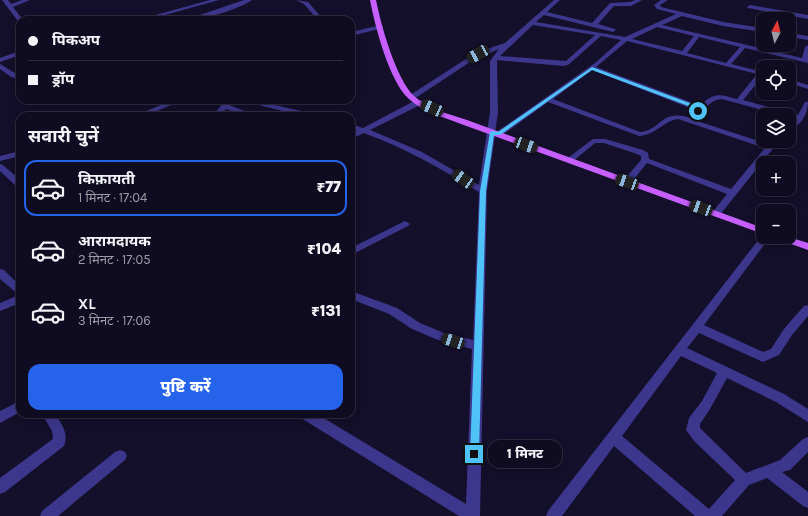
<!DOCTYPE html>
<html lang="hi">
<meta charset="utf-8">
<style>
:root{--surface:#0f0b20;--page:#181429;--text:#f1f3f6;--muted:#9b9ba5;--line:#2f2b3e;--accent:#2563eb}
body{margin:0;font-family:Karla,"Noto Sans Devanagari",sans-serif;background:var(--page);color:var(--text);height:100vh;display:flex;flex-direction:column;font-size:15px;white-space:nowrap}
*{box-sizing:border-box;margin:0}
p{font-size:13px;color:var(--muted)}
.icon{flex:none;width:22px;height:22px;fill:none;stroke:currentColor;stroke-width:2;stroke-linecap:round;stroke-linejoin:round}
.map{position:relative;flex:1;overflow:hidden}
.side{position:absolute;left:16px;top:112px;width:339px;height:306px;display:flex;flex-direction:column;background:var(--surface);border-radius:12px;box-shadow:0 4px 16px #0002,0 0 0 1px var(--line)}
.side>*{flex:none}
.guide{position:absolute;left:16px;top:16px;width:339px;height:88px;border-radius:12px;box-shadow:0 4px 16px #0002,0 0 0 1px var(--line);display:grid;align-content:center;height:88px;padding:0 12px;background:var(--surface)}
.needle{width:26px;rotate:7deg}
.tools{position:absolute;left:756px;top:12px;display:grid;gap:8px}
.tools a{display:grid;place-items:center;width:40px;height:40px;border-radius:8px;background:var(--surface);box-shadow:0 4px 16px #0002,0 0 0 1px var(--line);font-size:20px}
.end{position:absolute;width:18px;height:18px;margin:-9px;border:5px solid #4fc3f7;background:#111;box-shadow:0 0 0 2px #111}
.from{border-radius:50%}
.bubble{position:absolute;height:28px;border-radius:12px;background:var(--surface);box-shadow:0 4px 16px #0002,0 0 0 1px var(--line);font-size:13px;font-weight:800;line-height:28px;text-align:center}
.car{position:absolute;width:12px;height:24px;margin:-12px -6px;border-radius:5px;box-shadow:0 0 3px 1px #0007;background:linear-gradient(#222 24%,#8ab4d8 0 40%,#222 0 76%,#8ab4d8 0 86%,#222 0)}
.guide b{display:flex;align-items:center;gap:14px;height:38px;font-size:15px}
.guide b+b{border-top:1px solid var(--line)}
.guide i{width:10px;height:10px;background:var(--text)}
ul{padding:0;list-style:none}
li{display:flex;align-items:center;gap:12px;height:56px;margin:0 8px 6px;padding:0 4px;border:2px solid transparent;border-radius:12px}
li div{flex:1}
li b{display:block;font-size:15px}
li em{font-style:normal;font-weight:800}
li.on{border-color:var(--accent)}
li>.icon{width:36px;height:36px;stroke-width:1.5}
h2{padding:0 12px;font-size:18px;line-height:48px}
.action{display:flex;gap:8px;margin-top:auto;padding:8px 12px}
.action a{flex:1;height:46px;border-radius:12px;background:var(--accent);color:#fff;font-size:16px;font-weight:800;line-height:46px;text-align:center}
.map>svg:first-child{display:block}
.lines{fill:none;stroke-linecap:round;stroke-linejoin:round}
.minor{fill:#3c378c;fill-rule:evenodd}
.major{fill:#c75fff;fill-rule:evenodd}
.route{fill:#4fc3f7}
</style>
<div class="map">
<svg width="808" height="516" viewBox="0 0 808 516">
<rect width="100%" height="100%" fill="#140f2a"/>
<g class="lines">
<g class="minor">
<polygon points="2,0 8,0 11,4 22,0 30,0 13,7 23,20 18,21"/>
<polygon points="210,0 219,0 147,20 137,20"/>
<path d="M 244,0 L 252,0 C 238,10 202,20 185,20 Z"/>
<polygon points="296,0 308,2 324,20 318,20 304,4"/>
<path d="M 554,0 L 560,0 L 547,12 L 592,23 L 610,3 L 630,2 L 635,0 L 642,0 L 631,6 L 614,6 L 598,24 L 615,29 L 616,30 L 613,32 L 544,15 L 536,22 L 625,37 L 676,14 L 657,9 L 654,5 L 661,0 L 668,0 L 660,5 L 661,7 L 723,22 L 763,28 L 763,32 L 723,26 L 682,16 L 662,25 L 802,58 L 805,47 L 808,45 L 808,63 L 745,48 L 731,64 L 763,72 L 763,76 L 743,100 L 798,115 L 805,102 L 808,102 C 808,114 801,126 789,130 L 789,124 L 795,119 L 789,117 L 789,115 L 780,115 L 722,99 C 710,100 702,110 697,121 L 768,144 L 771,141 L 779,141 L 719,216 L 716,217 L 711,214 L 727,194 L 647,163 L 630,184 L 624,184 L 623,182 L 624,180 L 641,160 L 641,156 L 637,154 L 604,143 L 595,143 L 572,162 L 569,162 L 565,160 L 593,139 L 605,139 L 643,150 L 648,153 L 649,159 L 731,189 L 765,148 L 678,119 C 663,121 656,135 639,136 L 548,102 L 501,136 L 495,135 L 487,191 L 480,516 L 459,516 L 301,418 L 300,414 L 317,414 L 466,504 L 472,349 L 438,340 L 412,329 L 389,314 L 351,299 L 351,291 L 397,308 L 420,323 L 444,333 L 473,340 L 479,192 C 442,169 405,148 364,133 L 351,139 L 351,134 L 357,131 L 351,129 L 351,124 L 363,128 L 416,100 L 422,100 L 422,104 L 370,130 L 422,152 L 479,185 L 490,112 L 490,61 L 499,49 L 470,62 L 414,99 L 407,97 L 466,59 L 490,48 L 505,43 ZM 533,25 L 595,35 L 566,61 L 500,56 ZM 657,27 L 694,36 L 682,51 L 632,39 ZM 601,36 L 621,40 L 595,63 L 495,133 L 498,112 L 497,60 L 563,66 L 568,65 ZM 699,37 L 740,47 L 726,63 L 687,53 ZM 627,41 L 757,74 L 737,99 C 716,93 714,93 698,107 L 696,104 L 596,67 ZM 592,70 L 690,108 L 694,111 L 691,118 C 660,108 662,130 640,132 L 553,99 Z"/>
<polygon points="750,5 808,15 808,19 748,8 747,7"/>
<polygon points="381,25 383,26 383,28 351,36 351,32"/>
<polygon points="789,33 808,36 808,40 789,37"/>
<polygon points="20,51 20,55 0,62 0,58"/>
<polygon points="0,64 20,76 20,80 11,77 0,69"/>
<polygon points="789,79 808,85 808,89 789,83"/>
<polygon points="173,100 183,100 145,116 134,116"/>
<polygon points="226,100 233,101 229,105 258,116 247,116 226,109 220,116 212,116"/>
<polygon points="239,100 252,100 315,114 316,116 302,116"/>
<polygon points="20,151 20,156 0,161 0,156"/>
<polygon points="0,164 3,165 20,180 20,188 17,187 0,171"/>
<polygon points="405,221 410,224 408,226 351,255 351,248"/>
<path d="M 763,234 L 763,237 L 770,237 L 704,325 L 763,352 L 771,349 L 784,329 L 804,306 L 808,305 L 808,316 L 792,335 L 779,355 L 763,362 L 699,333 L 687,348 L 784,394 L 808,409 L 808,422 L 776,402 L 727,378 L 710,409 L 700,424 L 700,428 L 746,473 L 780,460 L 803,439 L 808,437 L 808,452 L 790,470 L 782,472 L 808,492 L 808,508 L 803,506 L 767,478 L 749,485 L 722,516 L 695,516 L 614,446 L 562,516 L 546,516 L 548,511 ZM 681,356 L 717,373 L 702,401 L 689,418 L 686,430 L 695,442 L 735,480 L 709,509 L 622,436 Z"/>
<polygon points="0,269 4,270 20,286 20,303 0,311 0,303 19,295 0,279"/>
<polygon points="20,401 20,412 0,423 0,411"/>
<path d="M 42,414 L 55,414 C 62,424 69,434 64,446 L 5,492 L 0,494 L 0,478 L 53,439 L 52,431 Z"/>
<polygon points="120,450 125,452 127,456 125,460 58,516 40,516 42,511 115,452"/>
</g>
<g class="major">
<path d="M 370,0 L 376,0 C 381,25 396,79 414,96 C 428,109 449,114 467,120 L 763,228 L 763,234 L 461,124 C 444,117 423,112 409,99 C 389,81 375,26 370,0 Z"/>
<polygon points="775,237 789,237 808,243 808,250 777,239"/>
</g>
</g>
<polygon class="route" points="592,67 695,105 701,111 697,112 691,107 592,70 500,135 494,135 486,191 479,454 474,458 470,454 480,191 490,132 492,131 498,132"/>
</svg>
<div class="tools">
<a><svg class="needle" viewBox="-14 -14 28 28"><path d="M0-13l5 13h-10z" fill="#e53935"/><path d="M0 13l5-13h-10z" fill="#9b9ba5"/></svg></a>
<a><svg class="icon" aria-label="locate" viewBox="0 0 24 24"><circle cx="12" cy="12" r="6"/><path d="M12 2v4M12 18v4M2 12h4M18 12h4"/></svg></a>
<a><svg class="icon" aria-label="layers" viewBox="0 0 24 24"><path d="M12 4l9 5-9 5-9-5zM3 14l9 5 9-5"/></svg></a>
<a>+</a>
<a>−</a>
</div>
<i class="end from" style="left:698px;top:111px"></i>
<i class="end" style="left:474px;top:454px"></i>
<div class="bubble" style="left:488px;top:440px;width:74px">1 मिनट</div>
<i class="car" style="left:478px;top:54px;rotate:241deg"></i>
<i class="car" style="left:432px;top:108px;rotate:294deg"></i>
<i class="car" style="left:526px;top:145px;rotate:110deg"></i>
<i class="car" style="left:463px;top:179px;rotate:304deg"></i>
<i class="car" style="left:627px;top:182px;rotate:290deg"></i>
<i class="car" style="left:701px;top:208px;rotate:290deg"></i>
<i class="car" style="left:453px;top:341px;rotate:288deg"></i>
<div class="guide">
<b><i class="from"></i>पिकअप</b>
<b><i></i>ड्रॉप</b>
</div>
<section class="side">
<h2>सवारी चुनें</h2>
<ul>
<li class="on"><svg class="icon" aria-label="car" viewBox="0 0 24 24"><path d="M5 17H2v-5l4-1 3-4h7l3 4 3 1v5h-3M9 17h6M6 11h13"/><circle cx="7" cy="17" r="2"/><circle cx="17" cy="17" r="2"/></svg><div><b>किफ़ायती</b><p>1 मिनट · 17:04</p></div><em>₹77</em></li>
<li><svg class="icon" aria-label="car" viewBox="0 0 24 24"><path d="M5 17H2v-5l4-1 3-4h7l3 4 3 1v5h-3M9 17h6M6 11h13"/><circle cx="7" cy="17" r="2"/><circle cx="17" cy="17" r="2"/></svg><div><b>आरामदायक</b><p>2 मिनट · 17:05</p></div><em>₹104</em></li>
<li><svg class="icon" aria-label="car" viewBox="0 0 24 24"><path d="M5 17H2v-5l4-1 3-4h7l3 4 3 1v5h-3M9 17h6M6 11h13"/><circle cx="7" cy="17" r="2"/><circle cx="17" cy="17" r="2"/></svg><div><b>XL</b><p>3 मिनट · 17:06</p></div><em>₹131</em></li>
</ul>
<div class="action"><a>पुष्टि करें</a></div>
</section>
</div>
